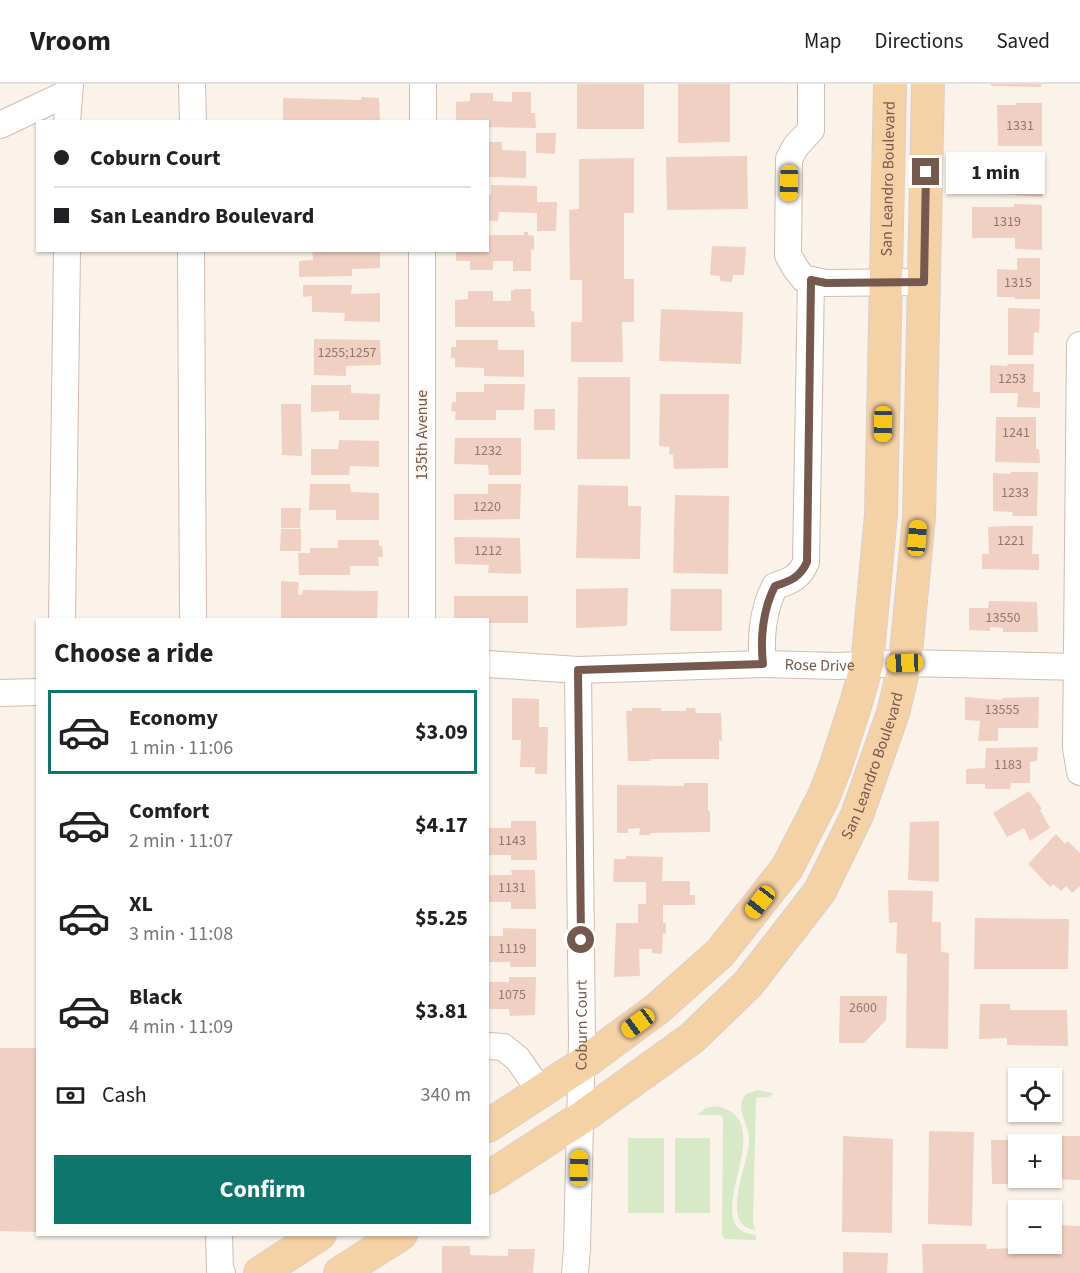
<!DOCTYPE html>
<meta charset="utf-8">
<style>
:root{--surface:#fff;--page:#f2f2f2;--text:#202124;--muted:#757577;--line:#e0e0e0;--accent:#0f766e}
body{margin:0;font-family:"Source Sans 3",sans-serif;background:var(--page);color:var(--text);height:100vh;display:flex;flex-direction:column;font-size:22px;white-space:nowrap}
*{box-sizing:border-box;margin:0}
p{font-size:20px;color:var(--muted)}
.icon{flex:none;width:33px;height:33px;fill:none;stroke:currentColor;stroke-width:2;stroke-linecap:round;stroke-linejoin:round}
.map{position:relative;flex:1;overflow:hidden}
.side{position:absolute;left:36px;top:534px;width:453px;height:618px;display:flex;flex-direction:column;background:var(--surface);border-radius:0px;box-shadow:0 2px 4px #0004}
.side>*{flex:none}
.hud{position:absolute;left:36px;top:36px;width:453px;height:132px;border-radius:0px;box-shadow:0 2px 4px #0004;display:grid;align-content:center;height:132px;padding:0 18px;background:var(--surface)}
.controls{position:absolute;left:1008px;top:984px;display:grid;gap:12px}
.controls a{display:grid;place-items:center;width:54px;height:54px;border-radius:0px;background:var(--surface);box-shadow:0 2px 4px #0004;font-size:30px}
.end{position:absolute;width:27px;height:27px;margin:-14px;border:8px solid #75584e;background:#fff;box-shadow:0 0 0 3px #fff}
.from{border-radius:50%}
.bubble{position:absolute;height:42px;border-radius:0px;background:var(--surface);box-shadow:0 2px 4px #0004;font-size:20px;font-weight:700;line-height:42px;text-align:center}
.car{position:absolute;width:18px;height:36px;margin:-18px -9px;border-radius:8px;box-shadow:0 0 4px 2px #0007;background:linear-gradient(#f5c518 24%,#345 0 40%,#f5c518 0 76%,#345 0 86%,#f5c518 0)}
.hud b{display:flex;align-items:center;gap:21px;height:57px;font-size:22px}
.hud b+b{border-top:2px solid var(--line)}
.hud i{width:15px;height:15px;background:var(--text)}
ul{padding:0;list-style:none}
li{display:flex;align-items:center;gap:18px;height:84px;margin:0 12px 9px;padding:0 6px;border:3px solid transparent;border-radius:0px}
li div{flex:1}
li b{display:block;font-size:22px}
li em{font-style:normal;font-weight:700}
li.on{border-color:var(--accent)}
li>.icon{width:54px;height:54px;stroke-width:1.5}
h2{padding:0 18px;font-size:27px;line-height:72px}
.pay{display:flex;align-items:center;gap:15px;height:66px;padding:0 18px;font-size:22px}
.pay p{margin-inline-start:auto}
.cta{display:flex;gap:12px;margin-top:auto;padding:12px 18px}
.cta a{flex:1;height:69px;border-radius:0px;background:var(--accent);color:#fff;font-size:24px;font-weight:700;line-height:69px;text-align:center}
header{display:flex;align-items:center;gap:36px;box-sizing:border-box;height:84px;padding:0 30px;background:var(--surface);border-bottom:2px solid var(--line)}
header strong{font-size:28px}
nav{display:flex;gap:33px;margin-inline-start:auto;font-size:21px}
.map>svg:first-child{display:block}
.green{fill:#d8e9c8}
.building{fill:#efd0c2}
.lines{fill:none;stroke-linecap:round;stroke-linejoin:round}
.minor-casing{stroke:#cfbcb2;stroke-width:28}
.major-casing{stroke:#d8d0cd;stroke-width:34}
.minor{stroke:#fff;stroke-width:26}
.major{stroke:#f5d1a6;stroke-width:32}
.route{stroke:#75584e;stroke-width:8}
.labels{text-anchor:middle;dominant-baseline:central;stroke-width:5;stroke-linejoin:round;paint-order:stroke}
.number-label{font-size:14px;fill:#94766b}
.street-label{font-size:16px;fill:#75584e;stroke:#fef7f0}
</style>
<header>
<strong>Vroom</strong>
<nav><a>Map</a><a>Directions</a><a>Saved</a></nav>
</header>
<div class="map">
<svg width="1080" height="1189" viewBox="0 0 1080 1189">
<rect width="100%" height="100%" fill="#fbf3e9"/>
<g class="green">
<path d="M 757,1006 L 774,1009 L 769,1013 L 756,1014 L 753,1138 L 755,1146 C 717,1142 751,1075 749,1054 C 748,1038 734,1024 746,1010 Z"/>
<path d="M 715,1022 C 787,1034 691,1145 756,1151 L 756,1156 L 725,1155 L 722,1151 L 723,1034 L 720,1031 L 697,1031 L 706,1024 Z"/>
<rect x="628" y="1054" width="36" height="75"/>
<rect x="675" y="1054" width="35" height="75"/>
</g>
<g class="building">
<rect x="577" y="0" width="67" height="45"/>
<polygon points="678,0 730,0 730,58 678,59"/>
<polygon points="991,0 1041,0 1041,3 991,2"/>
<polygon points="512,8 531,8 531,29 535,29 536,44 488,43 488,38 456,38 456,18 470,17 470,9 493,9 493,17 512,18"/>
<polygon points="361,13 379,14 380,38 305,38 305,36 283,38 283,14 361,16"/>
<polygon points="1016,19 1042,19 1042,62 998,62 997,21 1016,21"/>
<polygon points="536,49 556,49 555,70 536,69"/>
<polygon points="488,58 502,58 502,66 526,67 526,94 488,93"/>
<polygon points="1018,71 1042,71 1042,113 998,110 998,82 1018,82"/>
<polygon points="747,72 748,125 667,126 666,73"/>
<polygon points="634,74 634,129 624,129 624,195 634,195 634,238 622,238 623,278 571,278 571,238 582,238 582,196 570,196 569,126 579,125 579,75"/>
<polygon points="491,101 537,102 537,118 557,118 556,147 537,147 537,129 499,128 498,137 488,137 488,111 491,111"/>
<polygon points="1014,120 1042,121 1042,166 1015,165 1015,154 972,154 972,123 1014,123"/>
<polygon points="524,148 528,148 528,151 534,152 534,166 531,166 531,187 513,187 513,177 493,177 493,186 470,186 470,177 456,177 456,166 488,166 488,151 524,151"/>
<polygon points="712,162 746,163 744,191 733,191 732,198 720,197 720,192 710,191"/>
<polygon points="312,166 380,166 380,184 352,185 352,192 299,193 299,177 313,176"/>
<polygon points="1017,174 1040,174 1040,215 1015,215 1014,213 997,213 997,185 1017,186"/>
<polygon points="303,201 352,201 351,210 380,209 380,238 344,237 345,229 312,228 312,212 303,213"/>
<polygon points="516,205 531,205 531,227 534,227 535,243 455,243 455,216 468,215 468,207 493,207 493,217 511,217 511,207"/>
<polygon points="1008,224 1040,225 1039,249 1034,248 1033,271 1008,271"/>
<polygon points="661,225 743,228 741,280 659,277"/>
<polygon points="314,255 380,256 381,281 346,282 346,292 314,291"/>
<polygon points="456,256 498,256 498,266 524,266 524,293 484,292 484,284 455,283 455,274 451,274 451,263 456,263"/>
<polygon points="1007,280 1034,280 1033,308 1040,308 1040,324 1017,323 1018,309 990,309 990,281 1008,282"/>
<polygon points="578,293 630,293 630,375 577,375"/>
<polygon points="484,300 525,300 524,326 496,326 496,336 455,336 456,328 451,327 452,318 456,318 456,308 484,308"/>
<polygon points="311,301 351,301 351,309 380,310 379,336 339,336 339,327 311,328"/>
<polygon points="660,310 729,310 728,384 674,385 673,371 669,370 670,363 659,362"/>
<polygon points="281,320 301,320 302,372 282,371"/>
<rect x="534" y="325" width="21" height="21"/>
<polygon points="996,333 1036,333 1036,365 1039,365 1040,379 995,378"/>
<polygon points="455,354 521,354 521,391 489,391 488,381 454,380"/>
<polygon points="339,356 379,357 379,383 350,382 349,391 311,391 311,365 338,365"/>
<polygon points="1011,388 1038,388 1037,432 1012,432 1013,428 993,427 993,389 1011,390"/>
<polygon points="310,400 350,400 351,408 379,409 379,436 336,436 336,426 309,426"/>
<polygon points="488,400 521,400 520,435 454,436 454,410 488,410"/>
<polygon points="578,401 628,402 628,422 641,422 640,475 576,474"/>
<polygon points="675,411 729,412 728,490 673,489"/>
<polygon points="281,424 301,424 300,444 281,444"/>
<polygon points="1006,442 1033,442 1032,470 1039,470 1039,486 982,485 982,470 989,470 988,443"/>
<polygon points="281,445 301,445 301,467 280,467"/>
<polygon points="454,453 520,454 521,490 488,489 489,481 455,480"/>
<polygon points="338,456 379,456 379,462 382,462 383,473 378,473 379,482 350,482 350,491 299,491 298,469 310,469 310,464 338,464"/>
<polygon points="281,497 299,498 298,511 302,511 303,506 378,507 377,536 281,536"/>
<polygon points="628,504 627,542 576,544 576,505"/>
<polygon points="671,505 722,505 722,547 670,547"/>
<polygon points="454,512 528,512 528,539 488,539 488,536 454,536"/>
<polygon points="989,517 1037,518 1038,548 1003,548 1003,544 990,543 990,547 969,546 969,524 988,524"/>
<polygon points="965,613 1002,616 1002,614 1039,613 1038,644 998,644 998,657 978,657 980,637 965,636"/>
<polygon points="512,614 539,615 539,643 548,643 547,690 535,690 535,683 520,683 521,656 512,656"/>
<polygon points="632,624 661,624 661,627 686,627 686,624 695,624 696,629 721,629 722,657 719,656 719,675 651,675 651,677 628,677 626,627 632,627"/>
<polygon points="1038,663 1037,677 1030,678 1030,699 1011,699 1010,705 985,705 985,700 966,700 966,685 985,684 986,664"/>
<polygon points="684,699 708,699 708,727 710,727 710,748 650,749 650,751 639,751 640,744 628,745 628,749 617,749 617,701 684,702"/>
<polygon points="1029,707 1042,725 1040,726 1050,744 1030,757 1024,744 1007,753 993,729"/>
<polygon points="511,737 536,737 537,776 511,776 511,771 488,771 488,744 511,744"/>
<polygon points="939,737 939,798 908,796 910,738"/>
<polygon points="1056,750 1065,760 1068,757 1080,769 1080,802 1072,809 1066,802 1061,807 1053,800 1050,803 1028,780"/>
<polygon points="626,772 663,773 662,797 690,797 690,811 695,811 695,821 663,821 663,839 666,839 666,850 663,849 662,870 652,869 652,865 639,865 640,892 614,893 616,839 638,839 638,820 646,820 646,798 613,798 614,775 626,775"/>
<polygon points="511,786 535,786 536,825 511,825 511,818 488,818 488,791 512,791"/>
<polygon points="888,806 933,807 932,838 941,838 941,868 949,869 948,965 906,964 907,870 896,869 897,838 889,839"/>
<polygon points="975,834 1069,835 1068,885 974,885"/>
<polygon points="503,844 536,845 536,883 510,883 510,878 488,878 488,852 503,852"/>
<polygon points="509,893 536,893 535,931 510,932 509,925 488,925 488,898 509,898"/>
<polygon points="840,912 887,912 886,936 864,959 839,959"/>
<polygon points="980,920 1010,920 1010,926 1067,926 1068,962 1007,961 1007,954 979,955"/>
<polygon points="0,964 38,964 38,1148 0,1147"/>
<polygon points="929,1047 974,1048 972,1142 928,1140"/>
<polygon points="843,1052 893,1055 892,1149 842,1148"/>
<polygon points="1023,1052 1080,1052 1080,1096 1052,1095 1052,1060 1018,1060 1018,1094 1024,1094 1024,1100 992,1100 991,1056 1023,1056"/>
<polygon points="1052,1141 1080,1142 1080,1189 923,1189 922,1160 986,1160 987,1165 1016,1164 1017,1149 1018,1149 1018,1160 1052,1160"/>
<polygon points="442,1162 470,1162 470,1171 508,1172 508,1165 535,1165 533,1189 442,1189"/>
<polygon points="843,1168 888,1169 887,1189 843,1189"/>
</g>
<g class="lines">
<defs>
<g id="minor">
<polyline points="192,0 193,38"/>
<polyline points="811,0 811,46 796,62 789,75 788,171 796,185 804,195 811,196 826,199 924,198"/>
<polyline points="67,38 70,0"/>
<polyline points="423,38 423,0"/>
<polyline points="0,41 68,9"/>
<polyline points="191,166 193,536"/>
<polyline points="1080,261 1076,664 1080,688"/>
<polyline points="62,536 67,166"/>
<polyline points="422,536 422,166"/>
<path id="s1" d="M 488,580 L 578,586 L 763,580 L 838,582 L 905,579 L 1080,583"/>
<path d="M 763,580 C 760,554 763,525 775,502 C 791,497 800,493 806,478 L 811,196"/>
<polyline points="0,609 38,608"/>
<polyline points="488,962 503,963 518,975 540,1007"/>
<polyline points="219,1150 220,1186 222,1189"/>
<path id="s2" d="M 575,1189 L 577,1164 L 582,956 L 578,586"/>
</g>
<g id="major">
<path id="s3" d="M 488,1042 L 581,981 L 657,925 L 720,869 L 787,784 L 823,714 L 835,684 L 856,619 L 867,580 L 881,431 L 890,0"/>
<path id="s4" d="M 488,1094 L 581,1034 L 692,954 L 748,900 L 820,807 L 857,731 L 893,629 L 905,579 L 919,433 L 928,0"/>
<polyline points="260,1189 320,1150"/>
<polyline points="340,1189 401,1150"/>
</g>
</defs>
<use href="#minor" class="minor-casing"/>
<use href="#major" class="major-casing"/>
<use href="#minor" class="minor"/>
<use href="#major" class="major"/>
</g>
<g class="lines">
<path class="route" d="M 581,856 L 578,586 L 763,580 C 760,554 763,525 775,502 C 791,497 800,493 807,478 L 811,196 L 826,199 L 924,198 L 926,88"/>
</g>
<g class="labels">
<g class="number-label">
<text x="1020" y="42">1331</text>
<text x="1007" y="138">1319</text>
<text x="1018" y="199">1315</text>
<text x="347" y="269">1255;1257</text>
<text x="1012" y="295">1253</text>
<text x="1016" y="349">1241</text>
<text x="488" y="367">1232</text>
<text x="1015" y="409">1233</text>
<text x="487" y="423">1220</text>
<text x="1011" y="457">1221</text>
<text x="488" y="467">1212</text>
<text x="1003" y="534">13550</text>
<text x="1002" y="626">13555</text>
<text x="1008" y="681">1183</text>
<text x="512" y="757">1143</text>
<text x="512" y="804">1131</text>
<text x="512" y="865">1119</text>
<text x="512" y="911">1075</text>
<text x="863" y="924">2600</text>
</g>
<g class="street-label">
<text stroke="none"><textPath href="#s3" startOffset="1104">San Leandro Boulevard</textPath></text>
<text transform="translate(422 351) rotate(-90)">135th Avenue</text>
<text stroke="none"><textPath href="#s1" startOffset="332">Rose Drive</textPath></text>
<text stroke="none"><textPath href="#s4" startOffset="579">San Leandro Boulevard</textPath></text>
<text stroke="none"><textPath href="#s2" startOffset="248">Coburn Court</textPath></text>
</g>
</g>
</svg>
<div class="controls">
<a><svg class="icon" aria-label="locate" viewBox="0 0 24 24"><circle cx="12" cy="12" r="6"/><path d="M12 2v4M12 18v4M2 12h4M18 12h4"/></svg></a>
<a>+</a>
<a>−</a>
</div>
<i class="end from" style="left:581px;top:856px"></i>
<i class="end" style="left:926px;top:88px"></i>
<div class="bubble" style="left:946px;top:68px;width:99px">1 min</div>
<i class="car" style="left:789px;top:99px;rotate:181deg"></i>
<i class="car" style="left:883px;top:340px;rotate:181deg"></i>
<i class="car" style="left:917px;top:454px;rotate:5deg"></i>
<i class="car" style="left:905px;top:579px;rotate:268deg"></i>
<i class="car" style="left:760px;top:818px;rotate:218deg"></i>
<i class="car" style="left:638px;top:939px;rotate:234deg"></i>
<i class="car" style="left:579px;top:1084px;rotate:1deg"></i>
<div class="hud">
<b><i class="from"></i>Coburn Court</b>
<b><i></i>San Leandro Boulevard</b>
</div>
<section class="side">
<h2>Choose a ride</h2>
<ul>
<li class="on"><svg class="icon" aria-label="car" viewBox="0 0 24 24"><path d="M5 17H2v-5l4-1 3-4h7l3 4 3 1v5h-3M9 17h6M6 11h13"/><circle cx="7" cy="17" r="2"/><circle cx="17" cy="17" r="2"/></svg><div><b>Economy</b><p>1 min · 11:06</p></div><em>$3.09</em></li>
<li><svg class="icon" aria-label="car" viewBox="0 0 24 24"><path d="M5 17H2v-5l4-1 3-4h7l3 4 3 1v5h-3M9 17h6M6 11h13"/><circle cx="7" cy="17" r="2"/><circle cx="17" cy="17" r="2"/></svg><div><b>Comfort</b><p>2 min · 11:07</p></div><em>$4.17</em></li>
<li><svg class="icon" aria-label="car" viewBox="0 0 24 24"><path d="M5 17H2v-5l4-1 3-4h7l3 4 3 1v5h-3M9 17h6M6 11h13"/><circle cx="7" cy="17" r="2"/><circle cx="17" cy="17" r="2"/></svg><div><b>XL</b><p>3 min · 11:08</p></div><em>$5.25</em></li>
<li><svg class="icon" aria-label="car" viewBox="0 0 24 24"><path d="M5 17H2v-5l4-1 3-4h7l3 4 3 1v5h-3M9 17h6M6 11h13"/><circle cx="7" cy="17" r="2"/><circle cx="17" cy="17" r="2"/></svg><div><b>Black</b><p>4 min · 11:09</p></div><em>$3.81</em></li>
</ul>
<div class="pay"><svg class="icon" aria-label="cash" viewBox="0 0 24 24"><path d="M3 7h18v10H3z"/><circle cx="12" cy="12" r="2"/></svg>Cash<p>340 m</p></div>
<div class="cta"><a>Confirm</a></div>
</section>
</div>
